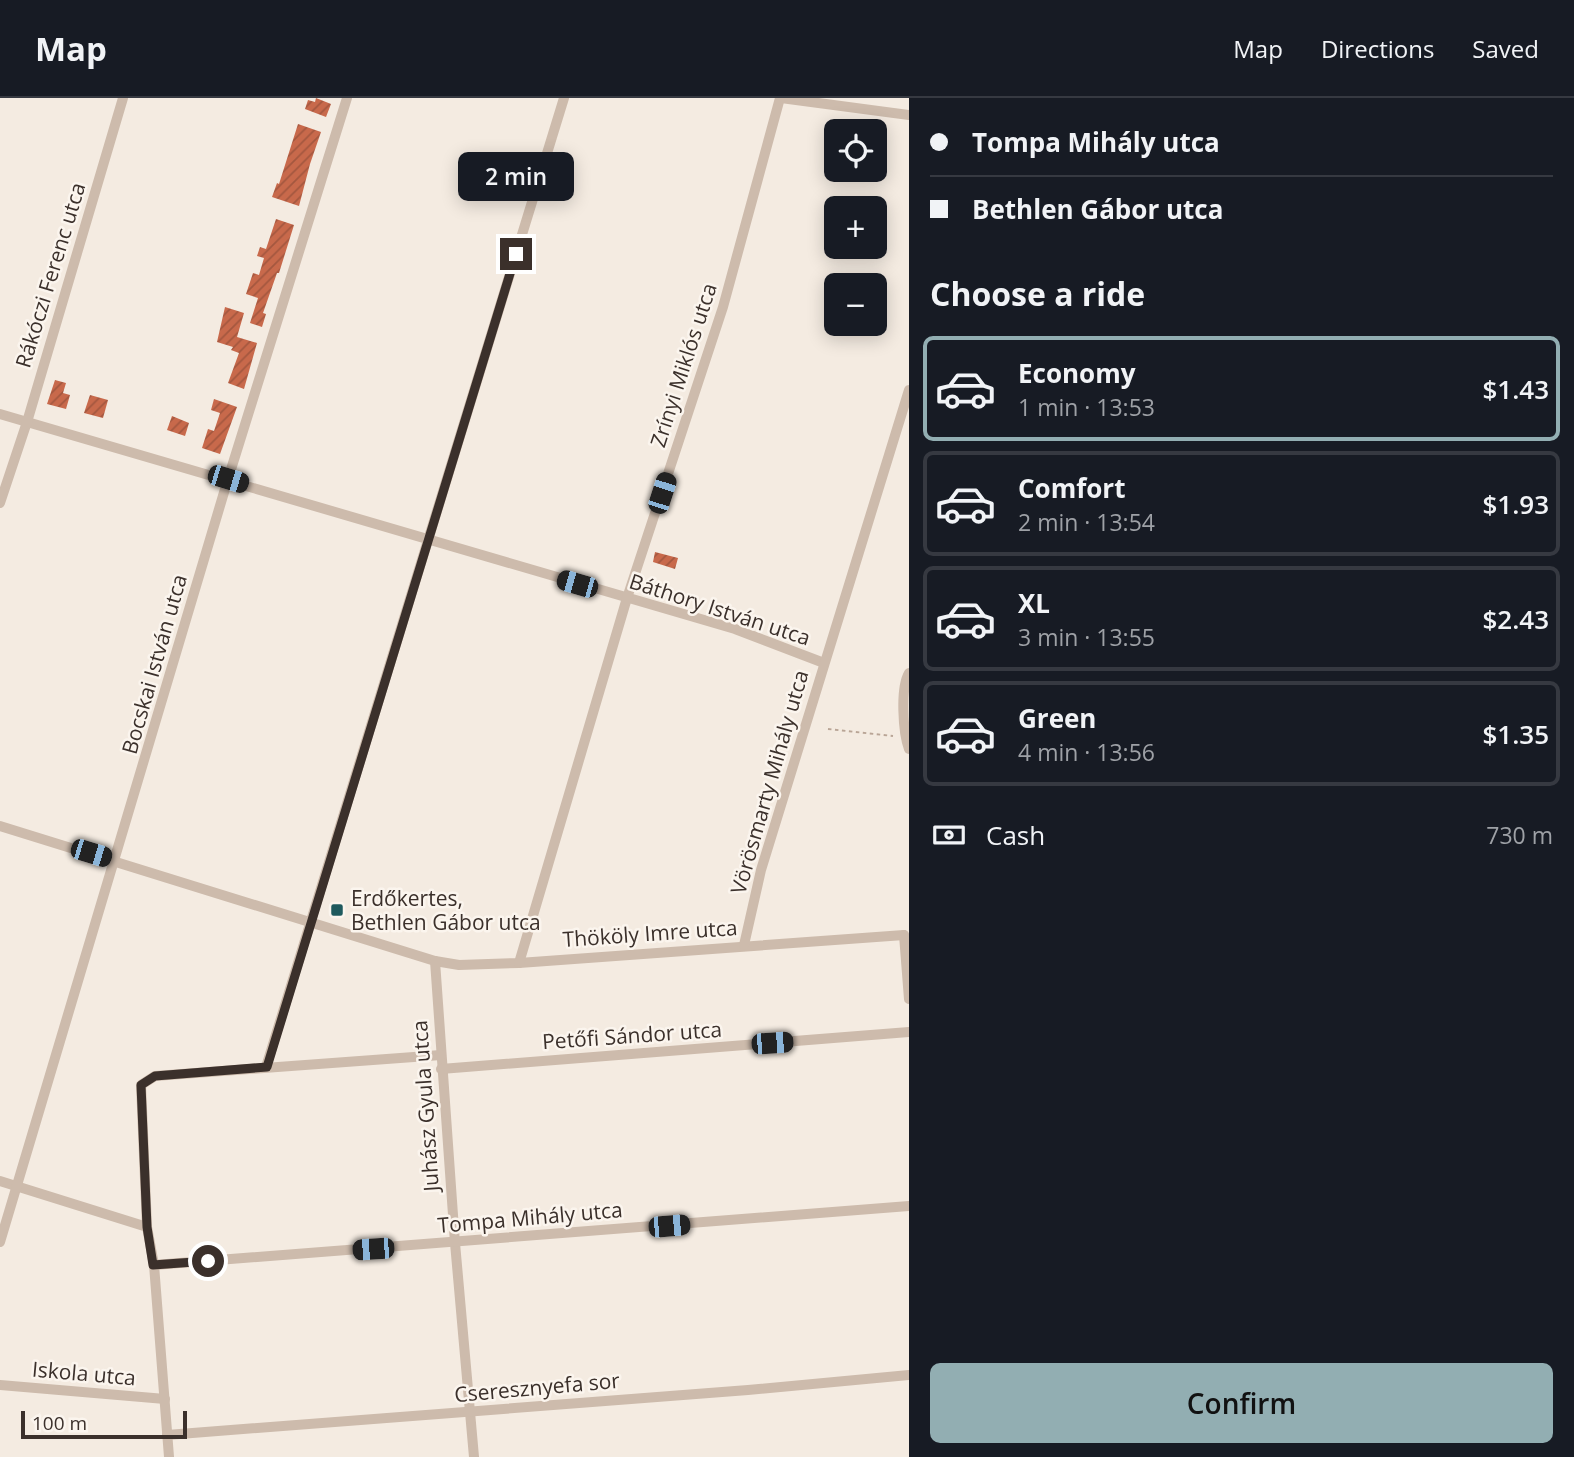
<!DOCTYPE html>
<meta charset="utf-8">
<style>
:root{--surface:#171b24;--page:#242831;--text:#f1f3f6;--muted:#9ea1a6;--line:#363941;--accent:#92aeb2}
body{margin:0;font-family:"Open Sans",sans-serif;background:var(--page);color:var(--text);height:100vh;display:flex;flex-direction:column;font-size:26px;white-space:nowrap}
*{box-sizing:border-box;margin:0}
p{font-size:23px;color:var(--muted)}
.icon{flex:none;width:38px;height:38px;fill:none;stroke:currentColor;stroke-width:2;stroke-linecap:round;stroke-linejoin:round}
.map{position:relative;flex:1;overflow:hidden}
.details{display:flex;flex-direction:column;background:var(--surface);width:665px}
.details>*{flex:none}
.top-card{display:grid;align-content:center;height:154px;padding:0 21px;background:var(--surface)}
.controls{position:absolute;left:824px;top:21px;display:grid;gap:14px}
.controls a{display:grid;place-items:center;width:63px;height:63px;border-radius:10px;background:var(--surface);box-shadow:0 4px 18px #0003;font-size:35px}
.scale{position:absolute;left:21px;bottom:18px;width:166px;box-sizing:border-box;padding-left:7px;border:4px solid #3b302b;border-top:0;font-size:19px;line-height:24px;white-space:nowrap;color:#3b302b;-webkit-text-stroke:5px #fbf5ee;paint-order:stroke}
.end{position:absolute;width:32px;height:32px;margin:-16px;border:9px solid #3b302b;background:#fff;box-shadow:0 0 0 4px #fff}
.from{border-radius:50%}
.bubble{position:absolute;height:49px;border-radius:10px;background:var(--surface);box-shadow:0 4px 18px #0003;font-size:23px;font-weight:600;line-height:49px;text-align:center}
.car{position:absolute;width:21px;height:42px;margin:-21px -10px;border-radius:9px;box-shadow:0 0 5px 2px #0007;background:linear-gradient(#222 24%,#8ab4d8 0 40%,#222 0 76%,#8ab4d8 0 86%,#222 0)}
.top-card b{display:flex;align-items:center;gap:24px;height:66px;font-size:26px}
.top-card b+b{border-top:2px solid var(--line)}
.top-card i{width:18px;height:18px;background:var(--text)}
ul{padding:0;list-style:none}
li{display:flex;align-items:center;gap:21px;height:105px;margin:0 14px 10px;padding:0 7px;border:4px solid var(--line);border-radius:10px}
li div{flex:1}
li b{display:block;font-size:26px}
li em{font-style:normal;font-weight:600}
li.current{border-color:var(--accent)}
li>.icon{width:63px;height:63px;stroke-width:1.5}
h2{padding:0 21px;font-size:32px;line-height:84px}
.pay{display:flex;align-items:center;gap:18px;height:77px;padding:0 21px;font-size:26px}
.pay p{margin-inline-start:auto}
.primary-button{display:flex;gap:14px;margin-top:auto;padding:14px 21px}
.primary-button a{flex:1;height:80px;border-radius:10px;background:var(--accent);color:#111;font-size:28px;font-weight:600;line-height:80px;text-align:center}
header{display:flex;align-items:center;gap:42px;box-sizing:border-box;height:98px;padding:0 35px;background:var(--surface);border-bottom:2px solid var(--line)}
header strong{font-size:33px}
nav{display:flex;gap:38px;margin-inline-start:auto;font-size:24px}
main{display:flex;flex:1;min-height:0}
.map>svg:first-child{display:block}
.building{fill:url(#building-hatch)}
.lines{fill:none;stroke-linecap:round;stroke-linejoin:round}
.path{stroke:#b9a596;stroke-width:2;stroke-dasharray:3.5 3.5;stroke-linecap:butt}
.street{stroke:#cdbbac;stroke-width:10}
.route{stroke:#3b302b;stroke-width:9}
.poi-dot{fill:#1f5a5e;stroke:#fbf5ee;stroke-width:2.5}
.labels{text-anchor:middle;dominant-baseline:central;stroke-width:5;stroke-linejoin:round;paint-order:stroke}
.street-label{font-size:21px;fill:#3b302b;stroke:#fbf5ee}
.poi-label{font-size:21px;fill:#3b302b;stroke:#fbf5ee;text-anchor:start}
</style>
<header>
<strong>Map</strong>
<nav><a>Map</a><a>Directions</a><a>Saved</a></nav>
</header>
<main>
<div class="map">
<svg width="909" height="1359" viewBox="0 0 909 1359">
<defs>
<pattern id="building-hatch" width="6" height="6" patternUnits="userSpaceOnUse" patternTransform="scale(1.75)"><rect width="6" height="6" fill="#c8694b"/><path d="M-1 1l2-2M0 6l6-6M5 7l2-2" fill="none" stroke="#a4573f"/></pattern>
</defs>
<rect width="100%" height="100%" fill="#f4ebe1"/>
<g class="building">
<polygon points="316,0 331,6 326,19 305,11 308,2 315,4"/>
<polygon points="298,26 321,34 310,66 299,108 272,99 277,85 279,86"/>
<polygon points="276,121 294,127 279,175 277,175 263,215 266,216 262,229 250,225 258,200 246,196 253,175 259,177 264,160 257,158 260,149 266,151"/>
<polygon points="225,209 244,215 237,239 257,245 244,291 228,285 239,255 231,252 233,249 217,244"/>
<polygon points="55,282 66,285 63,295 70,297 66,311 47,306"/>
<polygon points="90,297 108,302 103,320 84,315"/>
<polygon points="214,301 237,309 220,356 202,350 208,331 214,333 220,315 211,312"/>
<polygon points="172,318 189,325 185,338 167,332"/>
<polygon points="655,454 678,460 675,471 653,464"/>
</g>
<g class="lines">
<polyline class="path" points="828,631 893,638"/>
<g class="street">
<polyline points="781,0 909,17"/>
<polyline points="0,316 735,531 824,565"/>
<polyline points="0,405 27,324 123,0"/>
<path d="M 909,575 C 900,590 903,635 909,651"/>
<polyline points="0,728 435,863 459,867 519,865 904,837"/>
<polyline points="904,837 909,901"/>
<polyline points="744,847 761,772 909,292"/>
<polyline points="435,863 455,1145 474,1359"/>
<polyline points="519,865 627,500 723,209 780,0"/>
<polyline points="266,969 564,0"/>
<polyline points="441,971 909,934"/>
<polyline points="0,1083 147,1129"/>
<polyline points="0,1144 228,381 347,0"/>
<polyline points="154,1167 909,1108"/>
<polyline points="0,1287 165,1301"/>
<polyline points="167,1337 748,1292 909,1277"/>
<polyline points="169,1359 154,1167 147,1129 141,987 155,978 441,957"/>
</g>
</g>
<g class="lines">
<polyline class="route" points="208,1163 153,1167 147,1129 141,987 155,978 267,969 516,156"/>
</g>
<rect class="poi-dot" x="330" y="805" width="14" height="14" rx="3.5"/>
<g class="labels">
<g class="street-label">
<text transform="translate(50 177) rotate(-73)">Rákóczi Ferenc utca</text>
<text transform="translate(683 267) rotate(-72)">Zrínyi Miklós utca</text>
<text transform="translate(720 511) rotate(18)">Báthory István utca</text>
<text transform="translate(154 566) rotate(-74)">Bocskai István utca</text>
<text transform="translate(769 684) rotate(-74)">Vörösmarty Mihály utca</text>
<text transform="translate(650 835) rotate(-4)">Thököly Imre utca</text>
<text transform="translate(632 937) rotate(-4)">Petőfi Sándor utca</text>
<text transform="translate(425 1008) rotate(-94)">Juhász Gyula utca</text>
<text transform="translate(530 1119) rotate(-5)">Tompa Mihály utca</text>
<text transform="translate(84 1275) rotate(5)">Iskola utca</text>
<text transform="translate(537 1289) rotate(-5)">Cseresznyefa sor</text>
</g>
<g class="poi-label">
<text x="351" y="800">Erdőkertes,<tspan x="351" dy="24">Bethlen Gábor utca</tspan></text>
</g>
</g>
</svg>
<div class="controls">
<a><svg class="icon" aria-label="locate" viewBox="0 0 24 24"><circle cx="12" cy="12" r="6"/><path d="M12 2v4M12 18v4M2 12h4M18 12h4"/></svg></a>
<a>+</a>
<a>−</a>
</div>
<div class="scale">100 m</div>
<i class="end from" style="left:208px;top:1163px"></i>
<i class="end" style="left:516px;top:156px"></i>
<div class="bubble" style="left:458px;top:54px;width:116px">2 min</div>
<i class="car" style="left:228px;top:381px;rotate:107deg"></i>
<i class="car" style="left:662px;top:395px;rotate:18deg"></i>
<i class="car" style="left:577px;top:486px;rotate:286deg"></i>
<i class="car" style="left:91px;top:755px;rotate:107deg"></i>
<i class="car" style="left:772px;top:945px;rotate:86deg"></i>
<i class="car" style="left:669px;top:1128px;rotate:85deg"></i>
<i class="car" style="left:373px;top:1151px;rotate:266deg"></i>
</div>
<section class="details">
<div class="top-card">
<b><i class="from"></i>Tompa Mihály utca</b>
<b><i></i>Bethlen Gábor utca</b>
</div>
<h2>Choose a ride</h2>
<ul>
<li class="current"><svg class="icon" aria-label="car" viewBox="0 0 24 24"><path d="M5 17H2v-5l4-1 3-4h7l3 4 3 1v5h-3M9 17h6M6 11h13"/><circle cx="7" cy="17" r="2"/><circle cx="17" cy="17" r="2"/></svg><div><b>Economy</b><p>1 min · 13:53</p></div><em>$1.43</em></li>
<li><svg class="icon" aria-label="car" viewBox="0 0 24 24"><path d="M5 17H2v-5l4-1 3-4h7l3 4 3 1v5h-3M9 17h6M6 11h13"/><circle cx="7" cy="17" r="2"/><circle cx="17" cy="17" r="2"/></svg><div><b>Comfort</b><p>2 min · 13:54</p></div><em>$1.93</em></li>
<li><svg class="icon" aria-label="car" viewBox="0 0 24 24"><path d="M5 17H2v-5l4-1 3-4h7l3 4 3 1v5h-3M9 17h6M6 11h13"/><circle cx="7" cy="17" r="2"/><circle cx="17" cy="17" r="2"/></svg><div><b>XL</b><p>3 min · 13:55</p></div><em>$2.43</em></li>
<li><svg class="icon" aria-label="car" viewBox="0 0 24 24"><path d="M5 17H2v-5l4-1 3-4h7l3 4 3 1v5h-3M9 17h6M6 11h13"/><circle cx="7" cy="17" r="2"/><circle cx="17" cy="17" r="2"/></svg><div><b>Green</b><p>4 min · 13:56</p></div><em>$1.35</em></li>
</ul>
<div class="pay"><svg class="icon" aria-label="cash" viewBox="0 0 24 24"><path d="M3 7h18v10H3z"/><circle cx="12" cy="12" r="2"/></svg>Cash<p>730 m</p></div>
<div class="primary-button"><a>Confirm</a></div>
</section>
</main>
